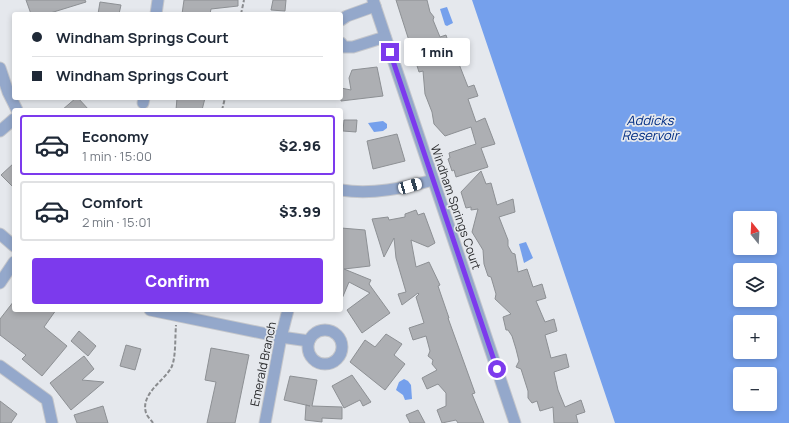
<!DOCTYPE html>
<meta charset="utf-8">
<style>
:root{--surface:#fff;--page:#f2f2f3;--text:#1f2937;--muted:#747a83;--line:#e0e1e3;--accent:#7c3aed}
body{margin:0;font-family:Manrope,sans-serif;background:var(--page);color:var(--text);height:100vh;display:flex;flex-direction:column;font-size:15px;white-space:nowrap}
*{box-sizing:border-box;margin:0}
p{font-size:13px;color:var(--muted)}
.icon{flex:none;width:22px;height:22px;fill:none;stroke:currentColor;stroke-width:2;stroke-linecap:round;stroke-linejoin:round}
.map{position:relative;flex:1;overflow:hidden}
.panel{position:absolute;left:12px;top:108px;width:331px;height:204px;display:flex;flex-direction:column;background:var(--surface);border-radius:4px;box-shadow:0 2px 6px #0003}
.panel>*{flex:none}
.hud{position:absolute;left:12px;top:12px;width:331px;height:88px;border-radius:4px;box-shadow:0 2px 6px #0003;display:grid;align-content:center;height:88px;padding:0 20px;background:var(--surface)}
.needle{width:26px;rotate:342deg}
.tools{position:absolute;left:733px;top:211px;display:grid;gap:8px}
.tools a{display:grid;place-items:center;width:44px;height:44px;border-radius:4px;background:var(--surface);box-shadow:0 2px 6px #0003;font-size:20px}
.end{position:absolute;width:18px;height:18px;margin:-9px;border:5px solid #7c3aed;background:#fff;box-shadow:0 0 0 2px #fff}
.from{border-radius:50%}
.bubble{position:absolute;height:28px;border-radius:4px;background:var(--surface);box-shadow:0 2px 6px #0003;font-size:13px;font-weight:800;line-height:28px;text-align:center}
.car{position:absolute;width:12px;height:24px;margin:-12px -6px;border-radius:5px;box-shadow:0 0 3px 1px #0007;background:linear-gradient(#fff 24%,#345 0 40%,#fff 0 76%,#345 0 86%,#fff 0)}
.hud b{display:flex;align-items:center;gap:14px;height:38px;font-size:15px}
.hud b+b{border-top:1px solid var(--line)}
.hud i{width:10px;height:10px;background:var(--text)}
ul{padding:7px 0 0;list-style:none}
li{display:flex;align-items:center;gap:12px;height:60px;margin:0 8px 6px;padding:0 12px;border:2px solid var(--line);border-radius:4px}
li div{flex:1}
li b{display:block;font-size:15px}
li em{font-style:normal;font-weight:800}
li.on{border-color:var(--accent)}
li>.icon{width:36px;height:36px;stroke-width:1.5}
.action{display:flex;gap:8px;margin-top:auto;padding:8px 20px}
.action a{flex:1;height:46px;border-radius:4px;background:var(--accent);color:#fff;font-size:16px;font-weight:800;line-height:46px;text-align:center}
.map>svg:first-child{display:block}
.water{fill:#75a0ec;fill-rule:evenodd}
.building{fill:#adafb3;stroke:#8d9094}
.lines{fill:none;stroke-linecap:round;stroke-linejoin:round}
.minor-casing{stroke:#c4c6cb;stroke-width:13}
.path{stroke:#8a8c8f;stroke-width:2;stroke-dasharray:4 2;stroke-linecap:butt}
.minor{stroke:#94a8cb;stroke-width:11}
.route{stroke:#7c3aed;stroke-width:5}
.labels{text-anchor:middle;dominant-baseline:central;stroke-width:3.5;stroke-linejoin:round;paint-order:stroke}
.street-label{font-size:12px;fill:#2b2c2e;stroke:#e5e8ed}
.water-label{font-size:13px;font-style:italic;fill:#002d84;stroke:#e5e8ed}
</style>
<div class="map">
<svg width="789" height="423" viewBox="0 0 789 423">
<rect width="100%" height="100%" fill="#e5e8ed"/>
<g class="water">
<path d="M 472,0 L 789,0 L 789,423 L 615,423 ZM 740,218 L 770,218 L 770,248 L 740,248 ZM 740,270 L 770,270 L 770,300 L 740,300 ZM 740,322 L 770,322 L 770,352 L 740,352 ZM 740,374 L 770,374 L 770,404 L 740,404 Z"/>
<polygon points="447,7 453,23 447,26 445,25 440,9"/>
<polygon points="383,121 387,124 387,128 383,131 374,132 368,123"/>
<polygon points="526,242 533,258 524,263 519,244"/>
<polygon points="404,379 408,381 411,385 412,399 405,400 403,395 396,390 399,382"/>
</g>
<g class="building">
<polygon points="26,0 85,0 86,2 47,14 31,14"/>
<polygon points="184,0 238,0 238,6 211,9 210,14 182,14"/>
<polygon points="273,0 286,0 285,11 271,10"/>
<polygon points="396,0 427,0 430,12 434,17 433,20 440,37 446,35 452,54 462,50 466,62 459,64 468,87 474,85 478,96 468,99 476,122 485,118 495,144 481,148 488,167 456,177 454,170 452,171 448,159 450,158 449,153 476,144 471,127 445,136 434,124 432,112 425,94 423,71 419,72"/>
<polygon points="100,2 121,5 119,14 98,14"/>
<polygon points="377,67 383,96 341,101 341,88 351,90 349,78 352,70"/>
<polygon points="76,98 78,98 89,110 62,110"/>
<polygon points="177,98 205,98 202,110 176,110"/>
<polygon points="344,120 357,120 356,132 343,131"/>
<polygon points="397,134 405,161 373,169 367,141"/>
<polygon points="14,163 14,188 1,175"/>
<polygon points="481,171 486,184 491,183 497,205 513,199 515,212 499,217 508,240 508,246 512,253 515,254 518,272 527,269 533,287 542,284 546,298 536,301 545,322 554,319 557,331 545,335 551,358 566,354 569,367 554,372 558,390 565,407 581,400 585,412 576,415 578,423 554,423 553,407 540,411 537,401 532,403 528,398 528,391 521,369 516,367 519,361 516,349 512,336 508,330 506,330 503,317 511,314 495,299 496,294 491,277 488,276 484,264 483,250 472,232 478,209 471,210 471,207 466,208 461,192"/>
<polygon points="416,210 418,215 424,213 435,243 428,247 411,240 416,267 429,262 440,285 438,286 449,318 448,318 475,393 472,394 484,423 458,423 456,420 442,423 437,410 446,406 446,393 438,384 427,389 422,378 437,370 432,364 433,360 428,356 430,351 426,336 413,340 409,328 424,323 416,297 419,294 418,293 402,305 398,294 406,292 396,258 394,238 384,257 372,219 388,217 389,220 405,217 405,214"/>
<polygon points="341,228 365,230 370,266 344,269 371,280 369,284 390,313 362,333 347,310 370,293 349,282 341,301"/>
<polygon points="14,301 14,310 56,310 44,327 67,346 42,376 22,359 26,355 0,335 0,319"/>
<polygon points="79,331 96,346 88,356 71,341"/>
<polygon points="386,334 402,344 394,355 405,364 385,390 350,362 365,340 375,347"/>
<polygon points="126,345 141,349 135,370 120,366"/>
<polygon points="211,348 249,355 235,423 207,423 216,382 205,380"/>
<polygon points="84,356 94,369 82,380 104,382 71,410 50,383"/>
<polygon points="352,375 371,402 363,406 360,400 344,408 332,386"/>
<polygon points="290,376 317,380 312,406 342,407 342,419 322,418 322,422 305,420 306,405 310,406 284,400"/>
<polygon points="0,401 17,414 11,423 0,423"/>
<polygon points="103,406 108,423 77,423 74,415"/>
<polygon points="418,410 425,423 410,423 406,415"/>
</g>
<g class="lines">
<defs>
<g id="minor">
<polyline points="373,0 515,423"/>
<polyline points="156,14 158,0"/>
<polyline points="341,20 347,16 375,6"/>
<polyline points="341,43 344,47 353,47 385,37"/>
<polyline points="0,68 8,92 17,110"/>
<polyline points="143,103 144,98"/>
<polyline points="0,131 14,119"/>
<path d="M 341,190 C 372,195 404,188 433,180"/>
<polyline points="0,234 14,246"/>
<polyline points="0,283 14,262"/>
<polyline points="150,310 281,337 309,341"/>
<circle cx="325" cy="347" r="17"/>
<polyline points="0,366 47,400 52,423"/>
<polyline points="265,423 281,337 288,310"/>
</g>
</defs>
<use href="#minor" class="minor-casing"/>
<g class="path">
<polyline points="241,14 244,0"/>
<polyline points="222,110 225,98"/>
<path d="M 153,423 C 151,420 147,416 146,413 C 140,393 166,380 172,366 C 176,356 175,336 176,325"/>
</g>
<use href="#minor" class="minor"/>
</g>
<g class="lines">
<polyline class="route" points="390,52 497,369"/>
</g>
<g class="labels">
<g class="street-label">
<text transform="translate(456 207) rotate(71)">Windham Springs Court</text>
<text transform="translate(263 364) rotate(-78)">Emerald Branch</text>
</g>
<g class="water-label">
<text x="650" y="120">Addicks<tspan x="650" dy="15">Reservoir</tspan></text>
</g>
</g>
</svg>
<div class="tools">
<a><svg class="needle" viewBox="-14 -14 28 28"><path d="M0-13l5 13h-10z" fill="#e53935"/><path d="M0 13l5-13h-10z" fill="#747a83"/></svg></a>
<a><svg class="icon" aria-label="layers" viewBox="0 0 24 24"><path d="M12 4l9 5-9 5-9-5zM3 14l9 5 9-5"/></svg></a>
<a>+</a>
<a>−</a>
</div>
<i class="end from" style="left:497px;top:369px"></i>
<i class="end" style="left:390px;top:52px"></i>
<div class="bubble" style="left:404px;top:38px;width:66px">1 min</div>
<i class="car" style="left:410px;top:186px;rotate:74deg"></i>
<div class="hud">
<b><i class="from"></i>Windham Springs Court</b>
<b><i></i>Windham Springs Court</b>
</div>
<section class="panel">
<ul>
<li class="on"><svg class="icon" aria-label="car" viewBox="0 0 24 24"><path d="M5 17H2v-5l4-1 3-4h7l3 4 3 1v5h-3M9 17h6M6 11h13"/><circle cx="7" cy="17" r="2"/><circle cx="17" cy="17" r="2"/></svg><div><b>Economy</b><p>1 min · 15:00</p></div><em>$2.96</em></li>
<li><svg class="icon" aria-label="car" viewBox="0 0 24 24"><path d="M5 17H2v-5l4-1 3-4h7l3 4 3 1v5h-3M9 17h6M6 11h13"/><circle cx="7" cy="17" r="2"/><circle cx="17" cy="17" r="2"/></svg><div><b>Comfort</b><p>2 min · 15:01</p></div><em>$3.99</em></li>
</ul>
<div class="action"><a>Confirm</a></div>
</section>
</div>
